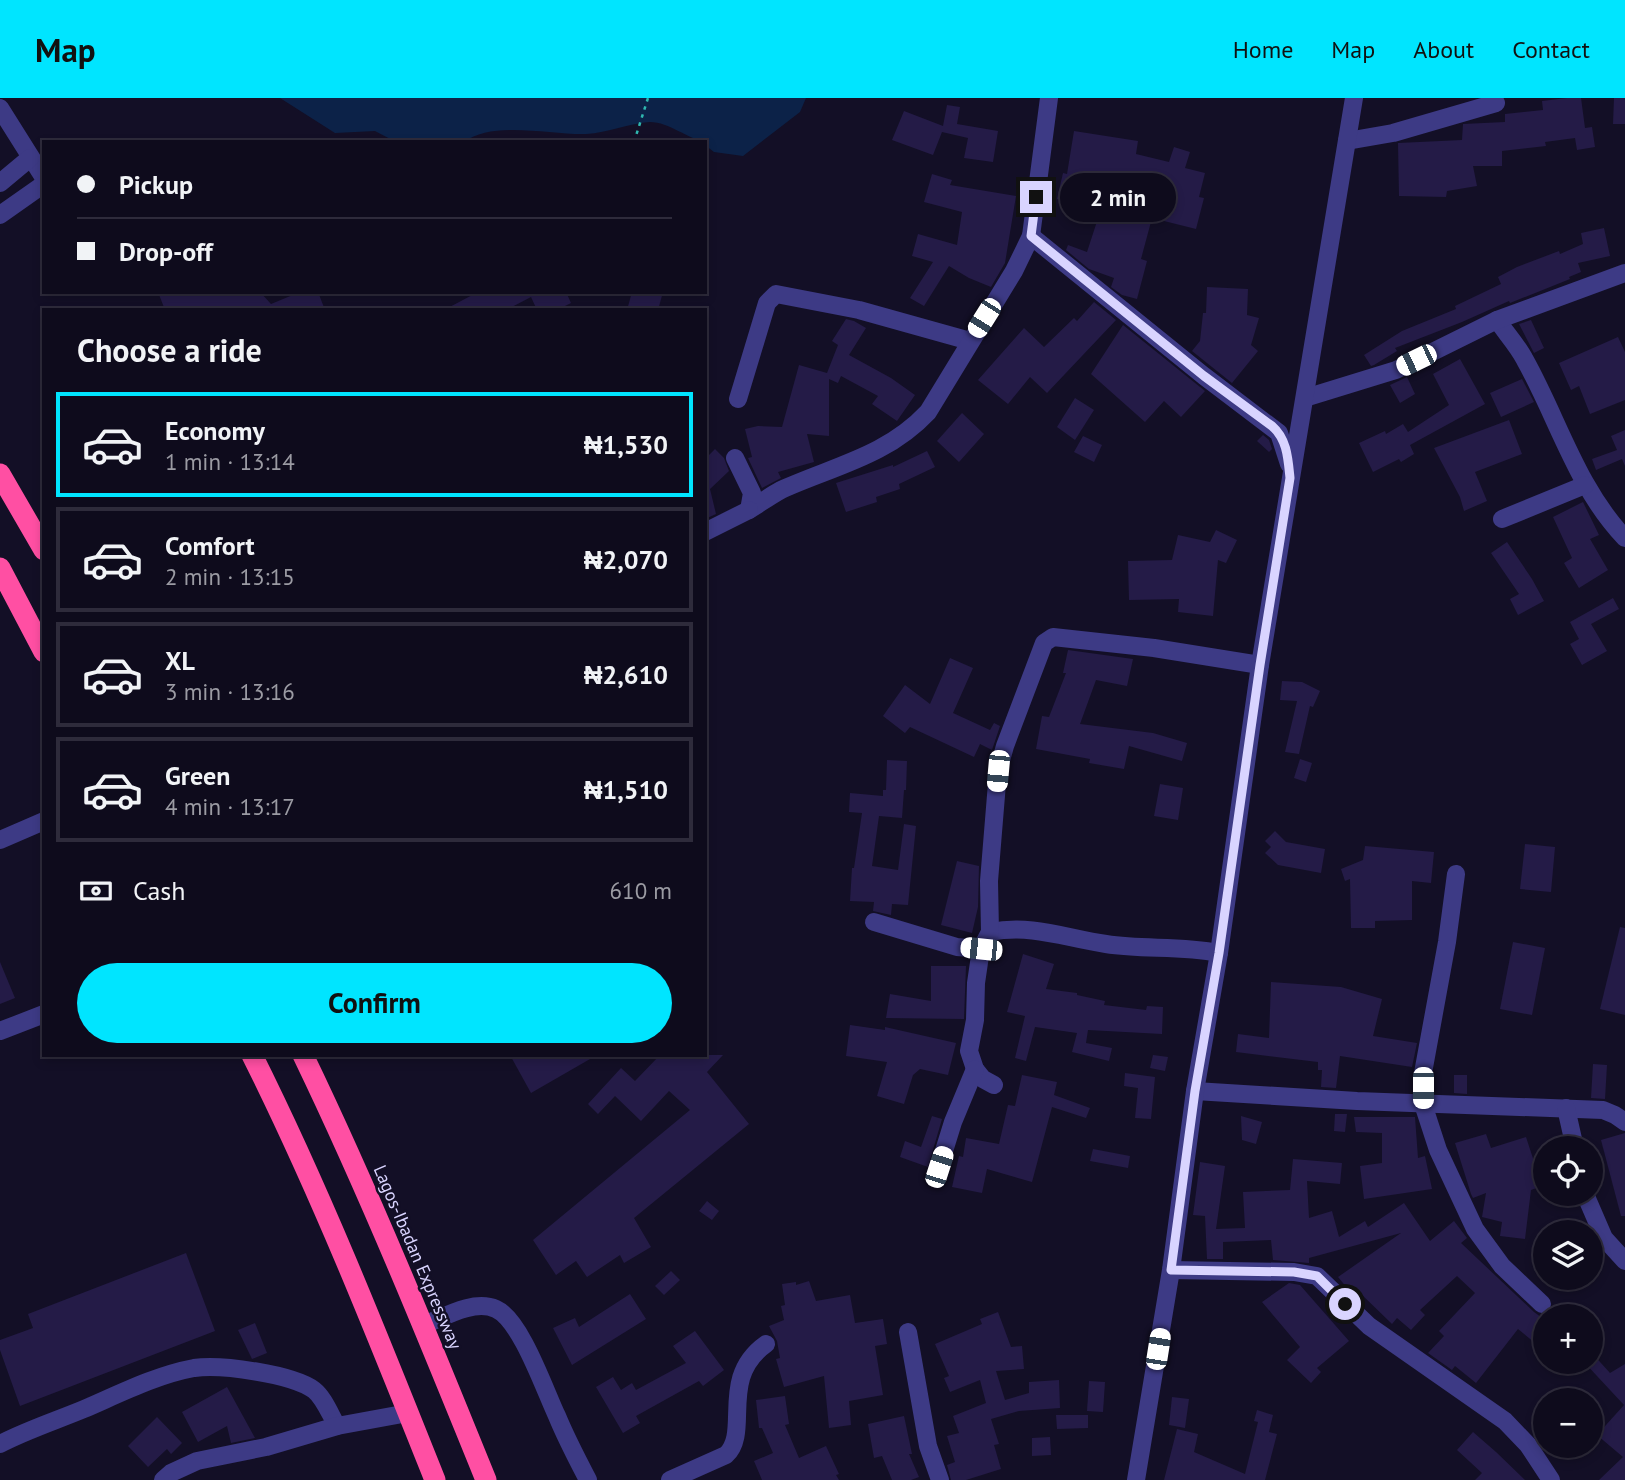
<!DOCTYPE html>
<meta charset="utf-8">
<style>
:root{--surface:#0e0b1c;--page:#1c1929;--text:#f1f3f6;--muted:#9b9ba3;--line:#2e2b3b;--accent:#00e5ff}
body{margin:0;font-family:"PT Sans",sans-serif;background:var(--page);color:var(--text);height:100vh;display:flex;flex-direction:column;font-size:26px;white-space:nowrap}
*{box-sizing:border-box;margin:0}
p{font-size:23px;color:var(--muted)}
.icon{flex:none;width:38px;height:38px;fill:none;stroke:currentColor;stroke-width:2;stroke-linecap:round;stroke-linejoin:round}
.map{position:relative;flex:1;overflow:hidden}
.panel{position:absolute;left:42px;top:210px;width:665px;height:749px;display:flex;flex-direction:column;background:var(--surface);border-radius:0px;box-shadow:0 4px 10px #0003,0 0 0 2px var(--line)}
.panel>*{flex:none}
.banner{position:absolute;left:42px;top:42px;width:665px;height:154px;border-radius:0px;box-shadow:0 4px 10px #0003,0 0 0 2px var(--line);display:grid;align-content:center;height:154px;padding:0 35px;background:var(--surface)}
.buttons{position:absolute;left:1533px;top:1038px;display:grid;gap:14px}
.buttons a{display:grid;place-items:center;width:70px;height:70px;border-radius:50%;background:var(--surface);box-shadow:0 4px 10px #0003,0 0 0 2px var(--line);font-size:35px}
.end{position:absolute;width:32px;height:32px;margin:-16px;border:9px solid #d9d4ff;background:#111;box-shadow:0 0 0 4px #111}
.from{border-radius:50%}
.bubble{position:absolute;height:49px;border-radius:24px;background:var(--surface);box-shadow:0 4px 10px #0003,0 0 0 2px var(--line);font-size:23px;font-weight:600;line-height:49px;text-align:center}
.car{position:absolute;width:21px;height:42px;margin:-21px -10px;border-radius:9px;box-shadow:0 0 5px 2px #0007;background:linear-gradient(#fff 24%,#345 0 40%,#fff 0 76%,#345 0 86%,#fff 0)}
.banner b{display:flex;align-items:center;gap:24px;height:66px;font-size:26px}
.banner b+b{border-top:2px solid var(--line)}
.banner i{width:18px;height:18px;background:var(--text)}
ul{padding:0;list-style:none}
li{display:flex;align-items:center;gap:21px;height:105px;margin:0 14px 10px;padding:0 21px;border:4px solid var(--line);border-radius:0px}
li div{flex:1}
li b{display:block;font-size:26px}
li em{font-style:normal;font-weight:600}
li.selected{border-color:var(--accent)}
li>.icon{width:63px;height:63px;stroke-width:1.5}
h2{padding:0 35px;font-size:32px;line-height:84px}
.pay{display:flex;align-items:center;gap:18px;height:77px;padding:0 35px;font-size:26px}
.pay p{margin-inline-start:auto}
.primary-button{display:flex;gap:14px;margin-top:auto;padding:14px 35px}
.primary-button a{flex:1;height:80px;border-radius:42px;background:var(--accent);color:#111;font-size:28px;font-weight:600;line-height:80px;text-align:center}
header{display:flex;align-items:center;gap:42px;box-sizing:border-box;height:98px;padding:0 35px;background:var(--accent);color:#111}
header strong{font-size:33px}
nav{display:flex;gap:38px;margin-inline-start:auto;font-size:24px}
.map>svg:first-child{display:block}
.water{fill:#0c2248}
.building{fill:#241b47}
.lines{fill:none;stroke-linecap:round;stroke-linejoin:round}
.path{stroke:#2fb8b0;stroke-width:2.5;stroke-dasharray:3.5 5;stroke-linecap:butt}
.minor{stroke:#3d3a85;stroke-width:18}
.highway{stroke:#ff4fa3;stroke-width:21}
.route{stroke:#d9d4ff;stroke-width:9}
.labels{text-anchor:middle;dominant-baseline:central;stroke-width:5;stroke-linejoin:round;paint-order:stroke}
.street-label{font-size:18px;fill:#d9d4ff;stroke:#130f26}
</style>
<header>
<strong>Map</strong>
<nav><a>Home</a><a>Map</a><a>About</a><a>Contact</a></nav>
</header>
<div class="map">
<svg width="1625" height="1382" viewBox="0 0 1625 1382">
<rect width="100%" height="100%" fill="#130f26"/>
<path class="water" d="M 280,0 L 806,0 L 800,14 L 743,58 L 714,54 L 705,47 L 705,44 C 688,41 669,24 650,24 C 629,25 608,35 586,36 C 551,37 493,22 464,44 L 396,44 L 375,33 L 335,35 Z"/>
<g class="building">
<polygon points="1567,0 1581,0 1585,30 1592,29 1595,49 1577,52 1575,40 1545,44 1546,48 1502,53 1502,68 1473,68 1477,88 1447,93 1446,99 1399,98 1398,45 1462,42 1463,26 1505,24 1505,16 1543,12 1542,3"/>
<polygon points="1614,0 1625,0 1625,26 1613,26"/>
<polygon points="947,7 960,9 957,26 998,33 993,64 964,60 968,40 942,34 933,57 892,42 904,13 943,28"/>
<polygon points="1074,33 1138,43 1136,56 1169,64 1174,49 1190,54 1185,70 1205,75 1199,99 1204,100 1196,131 1152,120 1141,161 1147,163 1137,201 1122,197 1111,189 1114,180 1089,171 1066,152 1068,147 1087,154 1101,111 1057,101 1063,75 1067,76"/>
<polygon points="932,76 952,82 950,87 1016,98 1005,165 991,189 969,180 949,168 924,208 910,200 933,164 912,158 918,136 957,147 962,114 924,104"/>
<polygon points="1604,130 1610,158 1578,165 1581,174 1569,179 1570,181 1510,205 1509,203 1462,224 1395,250 1397,253 1374,267 1371,268 1364,257 1402,233 1456,211 1455,208 1501,186 1498,179 1517,169 1559,153 1560,156 1583,146 1581,135"/>
<polygon points="1207,189 1248,191 1247,217 1259,220 1251,247 1258,253 1232,285 1192,253 1200,243 1203,215 1206,215"/>
<polygon points="158,194 255,194 261,195 271,206 300,194 318,194 325,212 165,212"/>
<polygon points="478,194 566,194 571,205 557,212 537,212 531,199 506,212 444,212"/>
<polygon points="632,194 663,194 658,212 627,212"/>
<polygon points="1094,204 1116,222 1047,295 1030,279 1008,306 978,282 1024,230 1044,249 1074,220 1077,223"/>
<polygon points="846,221 854,223 866,230 849,257 891,280 915,297 897,323 872,306 878,298 841,278 838,285 829,281 829,338 807,336 814,364 778,374 781,380 762,390 748,360 752,359 745,331 758,328 782,329 799,267 827,275 838,247 832,243"/>
<polygon points="1531,222 1544,250 1534,255 1519,226"/>
<polygon points="1123,227 1205,293 1181,319 1164,303 1145,324 1091,276"/>
<polygon points="1618,239 1625,254 1625,302 1590,316 1579,288 1571,292 1559,265"/>
<polygon points="1460,261 1485,306 1410,347 1414,356 1401,364 1399,361 1373,374 1359,345 1385,333 1386,336 1403,326 1408,334 1449,307 1433,276"/>
<polygon points="1407,279 1415,296 1400,305 1390,287"/>
<polygon points="1522,281 1534,304 1501,319 1490,295"/>
<polygon points="1075,300 1094,312 1075,342 1057,329"/>
<polygon points="962,315 984,336 959,364 937,343"/>
<polygon points="1509,322 1522,356 1475,374 1487,403 1464,413 1460,399 1434,350"/>
<polygon points="1625,332 1625,368 1622,361 1596,372 1592,361 1617,352 1611,338"/>
<polygon points="1263,337 1269,342 1272,351 1269,354 1257,343"/>
<polygon points="1083,338 1102,347 1094,364 1074,354"/>
<polygon points="715,351 724,360 729,373 710,391 716,416 705,421 705,361"/>
<polygon points="927,353 935,369 899,386 900,391 876,399 877,404 846,414 836,385 893,367 893,369"/>
<polygon points="1583,404 1599,437 1590,441 1608,472 1579,490 1564,465 1572,460 1553,419"/>
<polygon points="1216,432 1237,442 1226,465 1218,462 1213,518 1178,514 1179,501 1129,502 1128,463 1172,462 1178,437 1210,444"/>
<polygon points="1507,444 1532,481 1544,503 1518,517 1510,501 1519,496 1491,455"/>
<polygon points="1613,500 1619,511 1591,526 1607,553 1582,567 1570,546 1579,541 1570,524"/>
<polygon points="1068,552 1133,561 1127,588 1096,582 1080,626 1153,635 1187,645 1182,663 1129,648 1124,671 1089,665 1090,661 1036,651 1042,618 1049,619 1066,575 1063,575"/>
<polygon points="950,560 973,570 953,615 990,632 994,625 1000,628 992,652 980,646 974,659 910,629 905,635 883,618 905,587 930,606"/>
<polygon points="1282,583 1302,584 1320,593 1313,609 1310,608 1299,656 1285,654 1297,603 1280,602"/>
<polygon points="1300,661 1312,665 1306,684 1294,680"/>
<polygon points="887,662 907,663 906,692 904,692 902,720 879,718 872,768 898,772 904,726 916,728 908,807 892,806 891,817 873,813 874,804 850,803 852,770 854,770 862,715 849,714 850,695 883,698 883,692 886,692"/>
<polygon points="1160,686 1183,690 1178,722 1154,718"/>
<polygon points="1275,733 1286,744 1325,751 1321,775 1278,767 1265,755 1271,749 1265,743"/>
<polygon points="1525,746 1555,749 1551,794 1520,791"/>
<polygon points="1365,748 1434,754 1431,785 1412,783 1412,822 1375,823 1375,830 1351,830 1350,781 1345,783 1341,771 1363,762"/>
<polygon points="957,763 979,768 978,809 972,835 941,827"/>
<polygon points="1620,829 1625,830 1625,917 1600,911"/>
<polygon points="1513,844 1545,850 1532,917 1500,911"/>
<polygon points="1023,856 1054,866 1046,891 1077,895 1077,897 1105,903 1104,907 1146,912 1147,908 1163,909 1162,936 1088,932 1086,945 1112,950 1109,963 1072,954 1077,935 1035,929 1026,963 1015,960 1025,918 1007,914"/>
<polygon points="0,864 15,900 0,906"/>
<polygon points="931,868 966,868 964,921 886,920 890,896 931,903"/>
<polygon points="1271,884 1341,889 1382,901 1373,938 1417,945 1412,969 1340,958 1336,990 1321,989 1322,972 1318,972 1318,964 1236,954 1238,936 1269,940"/>
<polygon points="850,927 885,932 885,929 956,945 948,977 920,971 913,977 904,1006 877,998 887,964 846,958"/>
<polygon points="510,957 597,957 531,995"/>
<polygon points="660,957 723,957 707,974 749,1026 634,1120 651,1149 624,1165 620,1157 587,1179 576,1163 556,1177 533,1142 690,1012 669,993 641,1023 615,998 598,1016 588,1006 621,970 635,983"/>
<polygon points="1153,957 1168,959 1165,973 1150,970"/>
<polygon points="1593,966 1607,967 1605,1001 1591,1000"/>
<polygon points="1125,975 1155,979 1151,1021 1135,1020 1138,990 1124,988"/>
<polygon points="1022,977 1057,984 1054,997 1090,1010 1086,1020 1052,1009 1032,1084 987,1071 982,1095 952,1089 959,1058 963,1059 966,1040 999,1046 1008,1007 1015,1008"/>
<polygon points="1454,977 1467,977 1467,996 1454,995"/>
<polygon points="1335,1016 1347,1016 1345,1034 1334,1033"/>
<polygon points="932,1018 942,1021 928,1069 900,1059 905,1043 921,1049"/>
<polygon points="1241,1018 1262,1024 1256,1046 1242,1042"/>
<polygon points="1354,1019 1415,1019 1418,1060 1425,1058 1432,1091 1364,1101 1360,1068 1382,1065 1382,1035 1356,1034"/>
<polygon points="1625,1035 1625,1118 1621,1118 1601,1042"/>
<polygon points="1486,1036 1491,1050 1526,1039 1542,1088 1531,1092 1525,1141 1500,1138 1502,1124 1482,1119 1486,1095 1473,1100 1471,1096 1455,1045"/>
<polygon points="1093,1051 1130,1058 1128,1070 1090,1063"/>
<polygon points="1293,1061 1342,1065 1340,1086 1307,1083 1309,1120 1332,1113 1339,1139 1365,1123 1368,1129 1404,1105 1430,1143 1454,1123 1467,1140 1461,1145 1534,1214 1545,1222 1545,1253 1518,1231 1476,1285 1455,1268 1452,1272 1428,1255 1444,1238 1439,1233 1475,1195 1457,1178 1420,1212 1425,1217 1411,1232 1397,1220 1392,1226 1358,1193 1353,1197 1338,1179 1401,1135 1309,1160 1309,1165 1273,1162 1271,1142 1223,1144 1223,1161 1207,1161 1205,1118 1193,1117 1200,1064 1225,1068 1216,1131 1245,1130 1243,1094 1290,1092"/>
<polygon points="707,1103 719,1113 712,1122 699,1113"/>
<polygon points="186,1155 215,1233 20,1308 0,1252 0,1242 33,1230 28,1216"/>
<polygon points="671,1173 680,1182 664,1197 655,1188"/>
<polygon points="809,1183 816,1203 850,1197 855,1225 883,1221 887,1246 875,1248 883,1297 849,1303 851,1327 829,1330 824,1278 784,1289 776,1261 780,1260 777,1243 769,1228 784,1222 781,1208 785,1207 782,1186 796,1184 796,1187"/>
<polygon points="1289,1185 1300,1187 1349,1243 1317,1270 1321,1274 1311,1285 1287,1262 1300,1249 1262,1204"/>
<polygon points="630,1196 646,1221 572,1267 553,1230 575,1220 579,1229"/>
<polygon points="998,1214 1011,1249 1022,1248 1024,1271 996,1273 1005,1302 1029,1295 1029,1284 1059,1282 1060,1310 1019,1313 991,1321 999,1346 994,1347 1001,1371 966,1382 951,1382 947,1367 955,1364 947,1338 959,1335 953,1318 986,1305 980,1282 950,1294 944,1280 949,1278 935,1246 982,1226 980,1221"/>
<polygon points="255,1225 267,1255 252,1261 238,1232"/>
<polygon points="695,1233 724,1272 703,1288 699,1283 636,1318 640,1325 623,1335 596,1289 613,1279 621,1292 632,1285 636,1292 686,1265 673,1248"/>
<polygon points="1591,1254 1610,1275 1625,1266 1625,1382 1599,1382 1623,1359 1597,1337 1624,1307 1584,1264 1591,1264"/>
<polygon points="1089,1283 1105,1284 1103,1314 1087,1313"/>
<polygon points="227,1289 255,1340 231,1345 227,1328 198,1344 182,1314"/>
<polygon points="785,1298 789,1326 785,1327 799,1360 826,1348 839,1376 836,1377 839,1382 762,1382 754,1363 773,1355 762,1330 759,1330 756,1302"/>
<polygon points="1172,1299 1189,1301 1185,1330 1169,1327"/>
<polygon points="1257,1312 1273,1317 1269,1334 1277,1336 1265,1382 1164,1382 1177,1331 1198,1336 1194,1354 1245,1376 1258,1324 1254,1323"/>
<polygon points="1056,1317 1088,1317 1088,1330 1057,1331"/>
<polygon points="904,1318 912,1356 909,1356 919,1379 911,1382 892,1382 882,1358 874,1360 868,1326"/>
<polygon points="157,1319 182,1345 171,1356 167,1351 148,1369 128,1348"/>
<polygon points="1473,1334 1496,1354 1525,1382 1475,1382 1482,1375 1457,1352"/>
<polygon points="1050,1339 1051,1357 1032,1358 1032,1340"/>
</g>
<g class="lines">
<polyline class="path" points="634,44 648,0"/>
<g class="minor">
<polyline points="0,10 44,80"/>
<polyline points="1347,43 1393,35 1496,5"/>
<polyline points="0,85 30,60"/>
<polyline points="0,117 44,86"/>
<polyline points="1031,138 1204,278 1279,335 1289,366"/>
<path d="M 1497,222 C 1506,235 1518,248 1525,262 C 1558,321 1577,390 1625,440"/>
<polyline points="1305,300 1396,272 1497,222 1625,175"/>
<polyline points="738,301 767,205 776,196 859,212 970,243"/>
<path d="M 735,360 L 752,395 L 749,412 C 759,406 770,398 781,392 C 834,368 887,358 928,314 L 1014,173 L 1031,138 L 1049,0"/>
<polyline points="1502,421 1585,387"/>
<polyline points="705,434 749,412"/>
<polyline points="0,742 44,723"/>
<polyline points="1456,776 1447,844 1423,975 1423,1006 1438,1052 1475,1131 1502,1168 1542,1206"/>
<polyline points="874,824 957,849 981,851"/>
<path d="M 990,834 C 1033,826 1065,840 1106,846 C 1144,852 1180,847 1219,855"/>
<polyline points="0,933 44,916"/>
<polyline points="994,987 983,981 975,971 969,953 975,922 976,885 981,851 990,834 989,783 998,673 1005,648 1044,545 1053,539 1154,550 1260,567"/>
<polyline points="1195,993 1357,1003 1603,1012 1615,1017 1625,1024"/>
<polyline points="1566,1010 1575,1050"/>
<polyline points="939,1069 953,1024 975,971"/>
<polyline points="1585,1096 1604,1140 1625,1163"/>
<polyline points="1171,1172 1294,1174 1317,1178 1369,1228 1505,1323 1528,1347 1551,1382"/>
<path d="M 424,1227 C 444,1219 474,1201 496,1211 C 521,1222 545,1293 557,1318 C 566,1340 577,1361 588,1382"/>
<polyline points="908,1234 928,1348 940,1382"/>
<path d="M 0,1346 C 27,1332 55,1323 84,1311 C 119,1296 156,1277 194,1270 C 221,1266 292,1276 314,1292 C 324,1300 330,1316 337,1328"/>
<polyline points="163,1382 171,1375 197,1363 266,1349 337,1328 408,1315"/>
<path d="M 670,1382 L 726,1357 C 751,1334 718,1280 766,1246"/>
<polyline points="1136,1382 1171,1172 1195,993 1219,855 1260,567 1354,0"/>
</g>
<g class="highway">
<polyline points="0,376 44,452"/>
<polyline points="0,470 44,554"/>
<path d="M 252,957 C 321,1095 378,1239 435,1382"/>
<path d="M 303,957 C 370,1096 428,1239 486,1382"/>
</g>
</g>
<g class="lines">
<path class="route" d="M 1036,99 L 1031,138 L 1204,278 L 1272,328 C 1287,341 1288,360 1290,380 L 1260,567 L 1219,855 L 1195,993 L 1171,1172 L 1294,1174 L 1317,1178 L 1345,1206"/>
</g>
<g class="labels">
<g class="street-label">
<text transform="translate(418 1159) rotate(67)">Lagos-Ibadan Expressway</text>
</g>
</g>
</svg>
<div class="buttons">
<a><svg class="icon" aria-label="locate" viewBox="0 0 24 24"><circle cx="12" cy="12" r="6"/><path d="M12 2v4M12 18v4M2 12h4M18 12h4"/></svg></a>
<a><svg class="icon" aria-label="layers" viewBox="0 0 24 24"><path d="M12 4l9 5-9 5-9-5zM3 14l9 5 9-5"/></svg></a>
<a>+</a>
<a>−</a>
</div>
<i class="end from" style="left:1345px;top:1206px"></i>
<i class="end" style="left:1036px;top:99px"></i>
<div class="bubble" style="left:1060px;top:75px;width:116px">2 min</div>
<i class="car" style="left:984px;top:220px;rotate:212deg"></i>
<i class="car" style="left:1416px;top:262px;rotate:244deg"></i>
<i class="car" style="left:998px;top:673px;rotate:185deg"></i>
<i class="car" style="left:981px;top:851px;rotate:276deg"></i>
<i class="car" style="left:1423px;top:990px;rotate:180deg"></i>
<i class="car" style="left:939px;top:1069px;rotate:18deg"></i>
<i class="car" style="left:1158px;top:1251px;rotate:9deg"></i>
<div class="banner">
<b><i class="from"></i>Pickup</b>
<b><i></i>Drop-off</b>
</div>
<section class="panel">
<h2>Choose a ride</h2>
<ul>
<li class="selected"><svg class="icon" aria-label="car" viewBox="0 0 24 24"><path d="M5 17H2v-5l4-1 3-4h7l3 4 3 1v5h-3M9 17h6M6 11h13"/><circle cx="7" cy="17" r="2"/><circle cx="17" cy="17" r="2"/></svg><div><b>Economy</b><p>1 min · 13:14</p></div><em>₦1,530</em></li>
<li><svg class="icon" aria-label="car" viewBox="0 0 24 24"><path d="M5 17H2v-5l4-1 3-4h7l3 4 3 1v5h-3M9 17h6M6 11h13"/><circle cx="7" cy="17" r="2"/><circle cx="17" cy="17" r="2"/></svg><div><b>Comfort</b><p>2 min · 13:15</p></div><em>₦2,070</em></li>
<li><svg class="icon" aria-label="car" viewBox="0 0 24 24"><path d="M5 17H2v-5l4-1 3-4h7l3 4 3 1v5h-3M9 17h6M6 11h13"/><circle cx="7" cy="17" r="2"/><circle cx="17" cy="17" r="2"/></svg><div><b>XL</b><p>3 min · 13:16</p></div><em>₦2,610</em></li>
<li><svg class="icon" aria-label="car" viewBox="0 0 24 24"><path d="M5 17H2v-5l4-1 3-4h7l3 4 3 1v5h-3M9 17h6M6 11h13"/><circle cx="7" cy="17" r="2"/><circle cx="17" cy="17" r="2"/></svg><div><b>Green</b><p>4 min · 13:17</p></div><em>₦1,510</em></li>
</ul>
<div class="pay"><svg class="icon" aria-label="cash" viewBox="0 0 24 24"><path d="M3 7h18v10H3z"/><circle cx="12" cy="12" r="2"/></svg>Cash<p>610 m</p></div>
<div class="primary-button"><a>Confirm</a></div>
</section>
</div>
